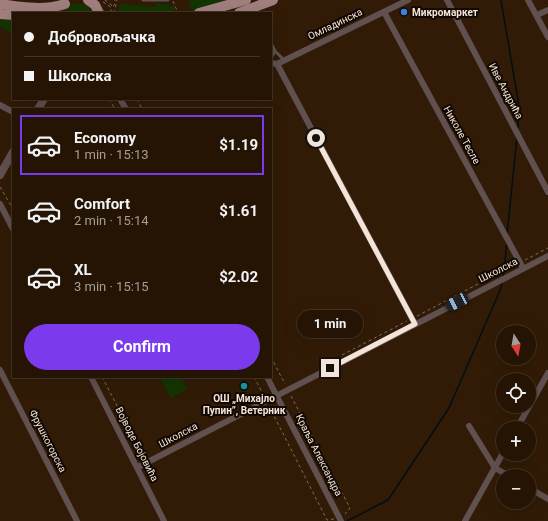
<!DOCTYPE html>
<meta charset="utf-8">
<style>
:root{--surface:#251404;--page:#2d1d0e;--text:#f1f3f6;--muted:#a39e9a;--line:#423326;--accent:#7c3aed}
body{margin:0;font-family:Roboto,sans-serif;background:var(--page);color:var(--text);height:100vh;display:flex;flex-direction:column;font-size:15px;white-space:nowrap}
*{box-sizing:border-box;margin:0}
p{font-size:13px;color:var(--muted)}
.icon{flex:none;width:22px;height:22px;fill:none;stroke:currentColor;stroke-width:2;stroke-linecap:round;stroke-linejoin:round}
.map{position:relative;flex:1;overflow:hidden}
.drawer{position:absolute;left:12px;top:108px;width:260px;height:270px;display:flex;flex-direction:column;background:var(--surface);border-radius:0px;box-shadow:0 4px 16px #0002,0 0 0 1px var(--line)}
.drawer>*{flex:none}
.banner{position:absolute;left:12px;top:12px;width:260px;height:88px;border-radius:0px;box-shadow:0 4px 16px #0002,0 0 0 1px var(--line);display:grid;align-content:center;height:88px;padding:0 12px;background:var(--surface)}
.needle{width:26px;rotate:169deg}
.tools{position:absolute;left:496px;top:325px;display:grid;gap:8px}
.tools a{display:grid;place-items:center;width:40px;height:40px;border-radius:50%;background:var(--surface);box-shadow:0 4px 16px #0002,0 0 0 1px var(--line);font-size:20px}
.end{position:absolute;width:18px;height:18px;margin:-9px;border:5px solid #f4e4d8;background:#111;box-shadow:0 0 0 2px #111}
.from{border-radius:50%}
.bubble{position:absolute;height:28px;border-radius:14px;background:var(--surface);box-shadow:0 4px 16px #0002,0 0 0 1px var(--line);font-size:13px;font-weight:700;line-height:28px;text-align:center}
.car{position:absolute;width:12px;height:24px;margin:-12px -6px;border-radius:5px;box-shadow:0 0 3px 1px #0007;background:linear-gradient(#222 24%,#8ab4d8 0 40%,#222 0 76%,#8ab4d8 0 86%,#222 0)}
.banner b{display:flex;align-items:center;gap:14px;height:38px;font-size:15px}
.banner b+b{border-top:1px solid var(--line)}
.banner i{width:10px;height:10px;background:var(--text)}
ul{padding:7px 0 0;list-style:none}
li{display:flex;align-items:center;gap:12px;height:60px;margin:0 8px 6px;padding:0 4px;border:2px solid transparent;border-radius:0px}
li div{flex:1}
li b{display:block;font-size:15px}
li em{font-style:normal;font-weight:700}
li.active{border-color:var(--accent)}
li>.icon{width:36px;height:36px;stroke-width:1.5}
.action{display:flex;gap:8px;margin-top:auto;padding:8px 12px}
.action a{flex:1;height:46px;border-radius:24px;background:var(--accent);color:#fff;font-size:16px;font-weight:700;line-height:46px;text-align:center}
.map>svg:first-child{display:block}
.green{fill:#133500}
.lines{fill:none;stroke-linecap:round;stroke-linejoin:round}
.stream{stroke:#010f14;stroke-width:1.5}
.path{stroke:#816d5c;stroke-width:1;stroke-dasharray:3 3;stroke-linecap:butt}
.service{stroke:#605050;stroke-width:3}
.minor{stroke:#605050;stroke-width:6}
.tertiary{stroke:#605050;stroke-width:8}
.primary{stroke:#a07f7e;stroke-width:10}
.route{stroke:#f4e4d8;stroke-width:5}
.shop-dot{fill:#3f7fe0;stroke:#120802;stroke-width:1.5}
.culture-dot{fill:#0f9aa8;stroke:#120802;stroke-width:1.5}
.labels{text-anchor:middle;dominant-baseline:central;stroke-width:4;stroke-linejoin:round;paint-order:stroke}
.poi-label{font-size:10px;font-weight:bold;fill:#f4e4d8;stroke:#120802;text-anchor:start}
.street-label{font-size:10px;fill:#f4e4d8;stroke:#120802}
</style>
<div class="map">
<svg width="548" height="521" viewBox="0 0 548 521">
<rect width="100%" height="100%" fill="#311b06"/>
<g class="green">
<polygon points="189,0 236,0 192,12"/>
<polygon points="75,3 86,5 94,13 64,13 70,5"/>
<polygon points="156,3 173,6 176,13 118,13 120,4 156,7"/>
<polygon points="0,18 13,19 13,35 0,26"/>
<polygon points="159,377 181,377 187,389 171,398"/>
</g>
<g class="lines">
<g class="stream">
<polyline points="501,0 519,106 518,128"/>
<polyline points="507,234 517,138"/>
<polyline points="503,278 507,242"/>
<polyline points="347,521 388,500 449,408 501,288 502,281"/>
</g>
<g class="path">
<polyline points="105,0 114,7"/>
<polyline points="173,1 178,13"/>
<polyline points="103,2 111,7 111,13"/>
<polyline points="113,6 115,4 115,0"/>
<polyline points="114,13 117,0"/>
<polyline points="109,99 115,109"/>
<polyline points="137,99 142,109"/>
<polyline points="0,187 13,209"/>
<polyline points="525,260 548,248"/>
<polyline points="417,316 497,274 498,276"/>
<polyline points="342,355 407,321"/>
<polyline points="271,357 285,384"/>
<polyline points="102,377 144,457"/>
<polyline points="254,377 264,396"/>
<polyline points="291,396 350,508 345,514"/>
<polyline points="269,406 327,520 334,519"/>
</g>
<g class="service">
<polyline points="143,0 168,0"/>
<polyline points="271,43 275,51 284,60"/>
<polyline points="271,58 275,51"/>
</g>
<g class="minor">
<polyline points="447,0 548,192"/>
<polyline points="528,0 548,37"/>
<polyline points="384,12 523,268"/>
<polyline points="537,15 548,10"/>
<polyline points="271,63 277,64 408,0"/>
<polyline points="277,64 415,324"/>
<polyline points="120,99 126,109"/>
<polyline points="0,105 13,112"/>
<polyline points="0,204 13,229"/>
<polyline points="0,370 77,521"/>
<polyline points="91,377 164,521"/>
<polyline points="267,377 341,521"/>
<polyline points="469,426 495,468 509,476"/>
<polyline points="517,428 548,373"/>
<polyline points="138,467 548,256"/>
<polyline points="529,488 548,499"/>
<polyline points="465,521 503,453"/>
</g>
<g class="tertiary">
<polyline points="38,109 44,99"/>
<polyline points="0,175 13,152"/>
</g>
<g class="primary">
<polyline points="88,0 95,5 99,13"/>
<path d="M 0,4 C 21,7 44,11 65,4"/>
<polyline points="199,13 246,0"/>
<polyline points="239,13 273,0"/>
<polyline points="0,14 13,15"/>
</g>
</g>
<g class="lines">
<polyline class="route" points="316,138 415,324 330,368"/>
</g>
<circle class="shop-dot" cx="404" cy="12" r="4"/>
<circle class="culture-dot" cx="244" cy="386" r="4"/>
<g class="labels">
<g class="poi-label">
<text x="412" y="12">Микромаркет</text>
<text x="244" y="398" text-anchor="middle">ОШ „Михајло<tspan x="244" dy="12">Пупин”, Ветерник</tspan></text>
</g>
<g class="street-label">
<text transform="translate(335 24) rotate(-26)">Омладинска</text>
<text transform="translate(506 91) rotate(62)">Иве Андрића</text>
<text transform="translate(462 135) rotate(61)">Николе Тесле</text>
<text transform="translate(498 270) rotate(-27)">Школска</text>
<text transform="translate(178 435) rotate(-28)">Школска</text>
<text transform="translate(48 441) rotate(63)">Фрушкогорска</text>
<text transform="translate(137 444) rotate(63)">Војводе Бојовића</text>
<text transform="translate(319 455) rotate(63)">Краља Александра</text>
</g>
</g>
</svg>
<div class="tools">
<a><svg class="needle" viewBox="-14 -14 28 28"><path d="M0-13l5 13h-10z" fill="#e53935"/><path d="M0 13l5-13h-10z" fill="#a39e9a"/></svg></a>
<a><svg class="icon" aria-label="locate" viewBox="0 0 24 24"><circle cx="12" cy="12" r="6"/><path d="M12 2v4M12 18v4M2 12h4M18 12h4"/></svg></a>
<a>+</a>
<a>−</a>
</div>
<i class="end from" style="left:316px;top:138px"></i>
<i class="end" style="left:330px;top:368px"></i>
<div class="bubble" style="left:297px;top:310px;width:66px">1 min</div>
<i class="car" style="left:457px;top:302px;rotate:243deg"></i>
<div class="banner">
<b><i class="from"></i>Добровољачка</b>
<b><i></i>Школска</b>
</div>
<section class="drawer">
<ul>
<li class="active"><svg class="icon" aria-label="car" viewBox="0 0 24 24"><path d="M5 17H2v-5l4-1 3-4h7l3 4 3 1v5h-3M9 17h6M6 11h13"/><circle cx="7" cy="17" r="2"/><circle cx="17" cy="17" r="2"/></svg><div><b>Economy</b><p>1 min · 15:13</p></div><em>$1.19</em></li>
<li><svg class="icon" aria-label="car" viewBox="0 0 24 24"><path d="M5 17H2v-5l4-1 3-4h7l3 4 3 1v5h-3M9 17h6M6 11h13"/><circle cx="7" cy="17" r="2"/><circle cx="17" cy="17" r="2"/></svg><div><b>Comfort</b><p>2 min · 15:14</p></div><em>$1.61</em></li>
<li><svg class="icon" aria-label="car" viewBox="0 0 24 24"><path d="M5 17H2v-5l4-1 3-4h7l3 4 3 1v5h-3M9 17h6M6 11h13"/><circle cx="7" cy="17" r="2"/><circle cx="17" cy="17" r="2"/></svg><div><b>XL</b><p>3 min · 15:15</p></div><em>$2.02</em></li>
</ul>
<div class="action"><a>Confirm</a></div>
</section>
</div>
